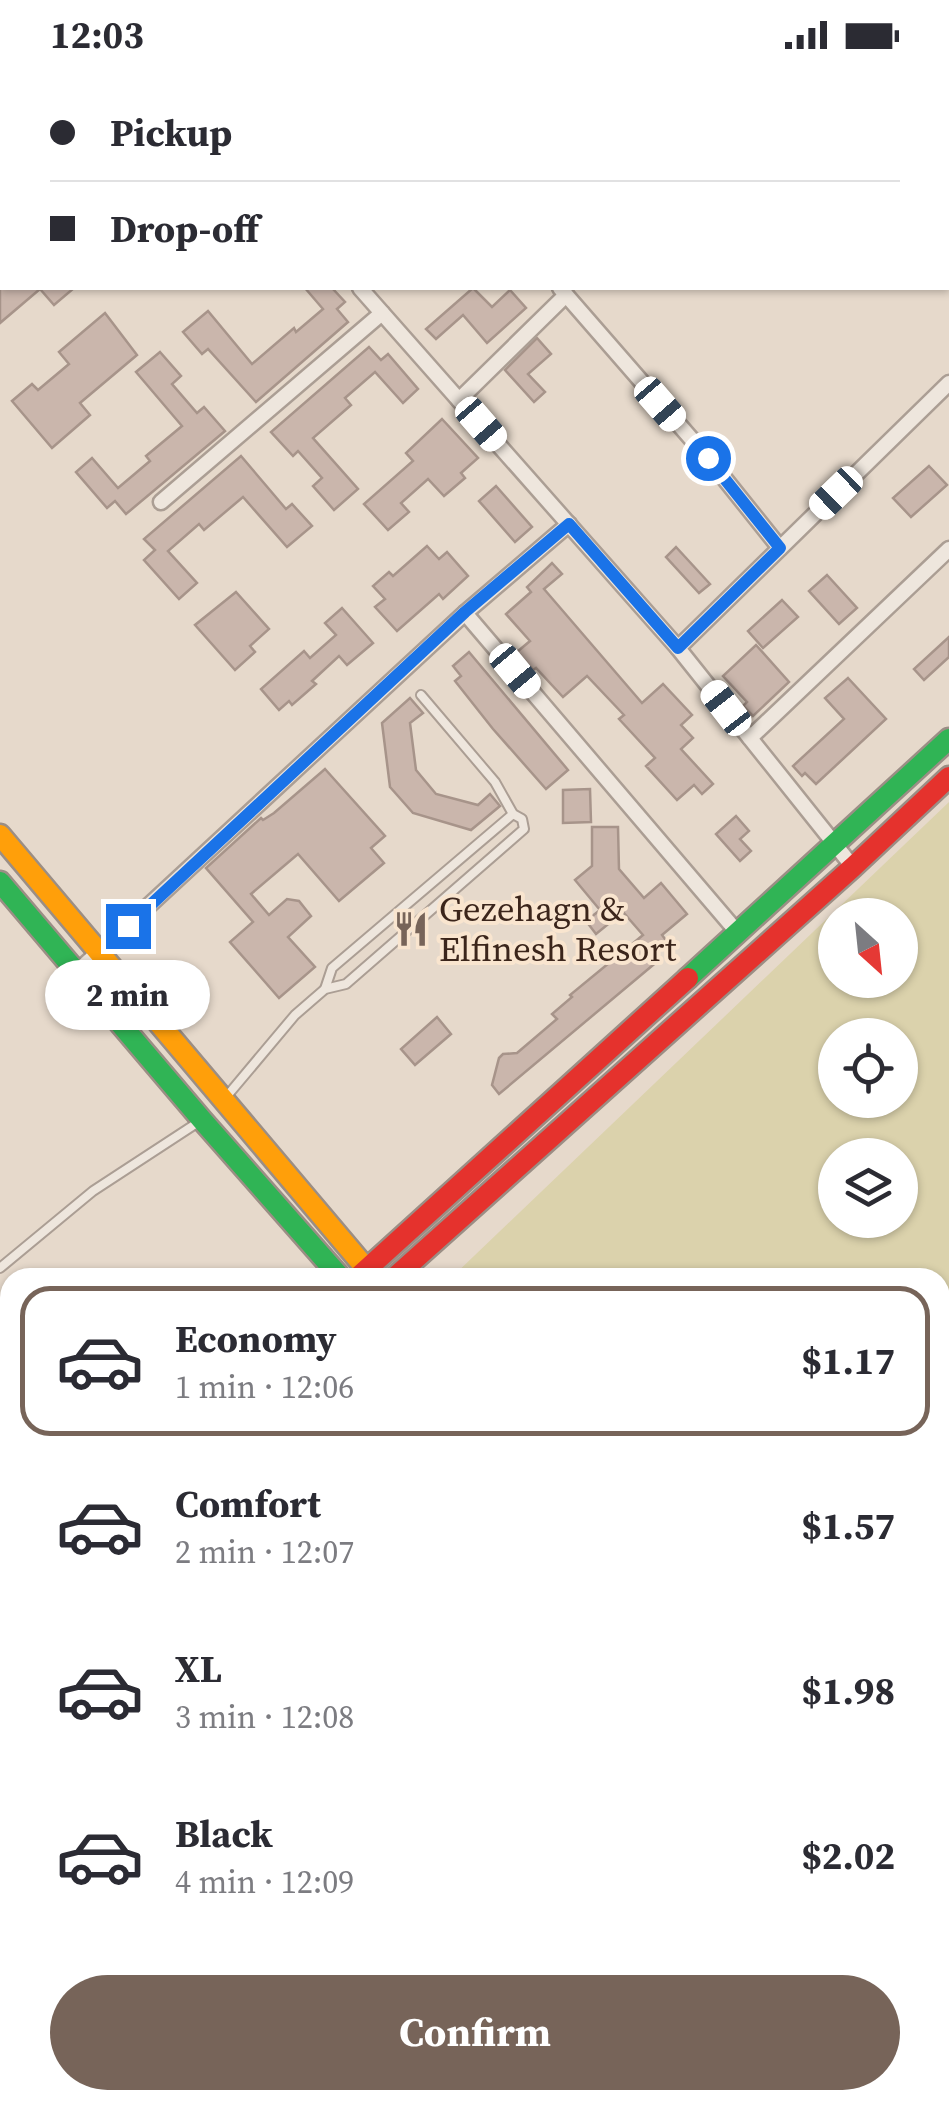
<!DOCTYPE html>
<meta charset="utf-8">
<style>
:root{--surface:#fff;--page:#f2f2f3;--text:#2b2b33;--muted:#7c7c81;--line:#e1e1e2;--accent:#776459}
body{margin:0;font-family:"Source Serif 4",serif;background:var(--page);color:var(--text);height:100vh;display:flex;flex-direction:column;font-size:38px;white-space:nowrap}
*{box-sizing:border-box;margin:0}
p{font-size:32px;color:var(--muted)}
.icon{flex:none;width:55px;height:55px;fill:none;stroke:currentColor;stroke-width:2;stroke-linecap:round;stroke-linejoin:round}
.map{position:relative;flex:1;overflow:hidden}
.details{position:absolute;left:0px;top:1198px;width:950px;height:842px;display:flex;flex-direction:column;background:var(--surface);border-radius:30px 30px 0 0;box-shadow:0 2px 8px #0004}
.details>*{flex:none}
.banner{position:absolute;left:0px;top:0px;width:950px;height:220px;box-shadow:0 2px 8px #0004;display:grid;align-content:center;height:220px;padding:0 50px;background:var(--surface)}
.needle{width:65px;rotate:153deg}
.fabs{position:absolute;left:818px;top:828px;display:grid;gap:20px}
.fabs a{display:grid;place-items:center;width:100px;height:100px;border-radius:50%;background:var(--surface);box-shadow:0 2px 8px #0004;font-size:50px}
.end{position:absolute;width:45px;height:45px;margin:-22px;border:12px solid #1a73e8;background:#fff;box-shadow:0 0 0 5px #fff}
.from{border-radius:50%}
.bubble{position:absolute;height:70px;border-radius:35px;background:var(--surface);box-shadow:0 2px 8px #0004;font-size:32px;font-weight:700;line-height:70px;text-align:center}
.car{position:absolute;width:30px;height:60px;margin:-30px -15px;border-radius:12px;box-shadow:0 0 8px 2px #0007;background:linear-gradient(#fff 24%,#345 0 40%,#fff 0 76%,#345 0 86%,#fff 0)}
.banner b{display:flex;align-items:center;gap:35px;height:95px;font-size:38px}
.banner b+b{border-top:2px solid var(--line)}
.banner i{width:25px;height:25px;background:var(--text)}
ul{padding:18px 0 0;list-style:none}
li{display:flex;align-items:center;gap:30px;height:150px;margin:0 20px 15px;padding:0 30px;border:5px solid transparent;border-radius:30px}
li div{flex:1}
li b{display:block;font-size:38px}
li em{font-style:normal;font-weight:700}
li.on{border-color:var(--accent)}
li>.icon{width:90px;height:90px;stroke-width:1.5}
.button{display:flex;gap:20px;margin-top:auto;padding:20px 50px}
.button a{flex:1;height:115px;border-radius:60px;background:var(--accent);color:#fff;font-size:40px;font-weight:700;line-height:115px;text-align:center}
.status{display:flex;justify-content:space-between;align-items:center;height:70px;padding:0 50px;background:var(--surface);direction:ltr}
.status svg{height:28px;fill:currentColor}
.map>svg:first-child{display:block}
.green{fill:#dbd2ac;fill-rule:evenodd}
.building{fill:#cab6ac;stroke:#a7948a;stroke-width:2.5}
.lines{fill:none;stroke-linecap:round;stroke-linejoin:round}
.lane-casing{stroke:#ab9e94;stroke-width:12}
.street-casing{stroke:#ab9e94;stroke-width:19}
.fast-casing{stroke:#9b8e85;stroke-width:25}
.slow-casing{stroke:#9b8e85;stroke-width:25}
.jam-casing{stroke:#9b8e85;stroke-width:25}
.lane{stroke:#eee6dd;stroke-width:8}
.street{stroke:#eee6dd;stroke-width:14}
.fast{stroke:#30b455;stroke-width:20}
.slow{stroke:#ff9f0a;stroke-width:20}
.jam{stroke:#e5322d;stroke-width:20}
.route{stroke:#1a73e8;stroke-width:12}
.labels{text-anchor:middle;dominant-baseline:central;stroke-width:8;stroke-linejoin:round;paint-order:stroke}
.poi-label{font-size:35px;fill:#3b251b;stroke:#f9e5cf;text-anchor:start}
</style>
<div class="status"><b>12:03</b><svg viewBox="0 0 49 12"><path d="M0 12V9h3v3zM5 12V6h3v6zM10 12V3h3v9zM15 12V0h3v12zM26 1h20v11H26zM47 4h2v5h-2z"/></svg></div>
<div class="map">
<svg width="949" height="2039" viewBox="0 0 949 2039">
<rect width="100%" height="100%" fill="#e6d9cb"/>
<path class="green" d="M 949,732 L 949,1854 L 940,1843 L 940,1208 L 451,1208 ZM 835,845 L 900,845 L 900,910 L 835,910 ZM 835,965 L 900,965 L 900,1030 L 835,1030 ZM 835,1085 L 900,1085 L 900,1150 L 835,1150 Z"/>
<g class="building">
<polygon points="0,218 74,218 54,235 40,219 0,253"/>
<polygon points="305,218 332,218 345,232 337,239 348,252 256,332 208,279 202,284 183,262 208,241 252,294 294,258 296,262 323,239"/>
<polygon points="473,218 492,237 510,220 526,238 487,273 463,245 436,269 426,259"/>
<polygon points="105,243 137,285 80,333 90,345 52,378 12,331 32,314 38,320 69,294 59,282"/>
<polygon points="537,268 551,284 528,304 545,322 534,332 505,300"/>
<polygon points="369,277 381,290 388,284 418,319 403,333 375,302 345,328 351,335 313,368 358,419 334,440 313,416 322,408 298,381 293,386 271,362"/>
<polygon points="160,282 181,306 172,314 197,343 204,337 225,361 126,444 115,431 107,438 76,402 92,388 118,418 150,391 146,386 182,356 136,302"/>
<polygon points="442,349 478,388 461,403 465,408 444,426 428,409 401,433 409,442 388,460 364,434 413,391 406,383"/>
<polygon points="241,386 286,439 292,434 312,456 287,477 243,427 204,460 199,454 168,481 197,513 179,529 144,490 155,480 144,469"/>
<polygon points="929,396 947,415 911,447 893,428"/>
<polygon points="496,416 532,457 515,472 479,431"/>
<polygon points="427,476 439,489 447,482 468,506 443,529 439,524 397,561 375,537 385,529 373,516 389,502 393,506"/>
<polygon points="676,477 710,514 699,523 666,487"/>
<polygon points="552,493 562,504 544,519 642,633 663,614 692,645 681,655 693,668 681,679 713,714 702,724 694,715 677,730 646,696 655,688 619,649 624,645 587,606 563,627 536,598 533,600 517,582 530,571 506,544 531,522 527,517"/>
<polygon points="827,505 857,538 839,554 809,521"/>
<polygon points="236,522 269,559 250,576 255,582 235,600 195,555"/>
<polygon points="782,530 798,547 763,578 748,561"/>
<polygon points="342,538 373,573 347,595 339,586 312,611 316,614 292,635 289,631 279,640 261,619 304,581 310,588 336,565 325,553"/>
<polygon points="949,567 949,587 924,610 914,599"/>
<polygon points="756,575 789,612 753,646 743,636 747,632 723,606"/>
<polygon points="469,582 568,700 546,719 493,659 455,611 461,606 453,596"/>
<polygon points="848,608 886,649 816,714 805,703 802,706 793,696 844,649 825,628"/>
<polygon points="410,628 423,643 410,653 416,700 436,724 478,735 490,724 500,736 471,760 413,743 390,717 382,653"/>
<polygon points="325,699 385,766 371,778 384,793 339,831 298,784 251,824 269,845 287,829 299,831 311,846 288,867 315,897 279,928 230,872 253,852 206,798 261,748 263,750 274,743"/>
<polygon points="590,719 591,752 563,753 563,720"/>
<polygon points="736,746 749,761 740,769 751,781 740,791 716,764"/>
<polygon points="592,757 618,757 619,799 644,828 661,813 687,844 662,865 668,873 654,884 659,890 499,1024 492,1015 499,988 503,984 517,983 557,949 552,944 572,927 570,925 643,865 623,842 596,864 586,851 600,840 575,810 592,796"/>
<polygon points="437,947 451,964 415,995 401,979"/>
</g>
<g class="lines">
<defs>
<g id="lane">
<polyline points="325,919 332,898 513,744"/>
<polyline points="227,1026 295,945 325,919 346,914 524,759 522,749 513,744 495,712 421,625"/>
<polyline points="0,1198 93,1121 197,1053"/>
<polyline points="940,1284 949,1277"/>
<polyline points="940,1688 949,1681"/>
</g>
<g id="street">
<polyline points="37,0 48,2"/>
<polyline points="521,2 521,0"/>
<polyline points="948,72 949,71"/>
<polyline points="0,192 2,190"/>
<polyline points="360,218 678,578 853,797"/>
<polyline points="560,218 708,388 780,478"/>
<polyline points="459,330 566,225"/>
<polyline points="161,432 382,243"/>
<polyline points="465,543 738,863"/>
<polyline points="678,578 949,313"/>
<polyline points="750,668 949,479"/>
<polyline points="76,903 465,543 569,454"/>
<polyline points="0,1532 10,1523"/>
<polyline points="0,2010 10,2023"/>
<polyline points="908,2030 917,2039"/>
<polyline points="3,2039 13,2030"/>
<polyline points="61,2039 74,2030"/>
</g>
<g id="fast">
<polyline points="0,812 202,1050 341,1208"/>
<polyline points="688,908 949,669"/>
</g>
<g id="slow">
<polyline points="0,765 374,1208"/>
<polyline points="940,1933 949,1944"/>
</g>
<g id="jam">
<polyline points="357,1208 688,908"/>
<polyline points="394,1208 853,797 949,707"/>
<polyline points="940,1884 949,1895"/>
</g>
</defs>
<use href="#lane" class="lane-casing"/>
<use href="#street" class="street-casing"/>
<use href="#fast" class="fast-casing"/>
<use href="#slow" class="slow-casing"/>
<use href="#jam" class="jam-casing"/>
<use href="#lane" class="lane"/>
<use href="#street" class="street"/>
<use href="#fast" class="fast"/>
<use href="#slow" class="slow"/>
<use href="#jam" class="jam"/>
</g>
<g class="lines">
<polyline class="route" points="128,856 465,542 569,454 678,578 780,478 708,388"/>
</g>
<defs>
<symbol id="restaurant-bare" viewBox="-9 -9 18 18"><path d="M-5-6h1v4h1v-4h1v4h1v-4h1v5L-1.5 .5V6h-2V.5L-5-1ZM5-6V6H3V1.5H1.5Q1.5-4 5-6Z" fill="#776459" stroke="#f9e5cf" stroke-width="2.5" paint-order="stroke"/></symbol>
</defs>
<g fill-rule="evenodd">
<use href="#restaurant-bare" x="386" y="834" width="50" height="50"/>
</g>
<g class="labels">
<g class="poi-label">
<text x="439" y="839">Gezehagn &amp;<tspan x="439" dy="40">Elfinesh Resort</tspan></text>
</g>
</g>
</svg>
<div class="fabs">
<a><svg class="needle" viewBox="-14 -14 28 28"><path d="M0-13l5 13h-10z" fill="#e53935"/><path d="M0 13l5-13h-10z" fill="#7c7c81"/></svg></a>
<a><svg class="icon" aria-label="locate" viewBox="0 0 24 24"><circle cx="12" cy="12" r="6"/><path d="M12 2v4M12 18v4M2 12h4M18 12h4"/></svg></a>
<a><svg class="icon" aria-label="layers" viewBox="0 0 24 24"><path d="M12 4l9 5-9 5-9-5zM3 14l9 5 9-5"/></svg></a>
</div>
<i class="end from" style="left:708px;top:388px"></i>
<i class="end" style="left:128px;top:856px"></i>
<div class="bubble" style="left:45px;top:890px;width:165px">2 min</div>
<i class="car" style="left:660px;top:334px;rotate:139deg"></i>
<i class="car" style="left:481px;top:354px;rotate:139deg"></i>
<i class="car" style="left:836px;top:423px;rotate:226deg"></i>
<i class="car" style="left:515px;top:601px;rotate:140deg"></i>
<i class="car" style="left:726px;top:638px;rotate:322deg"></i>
<div class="banner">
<b><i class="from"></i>Pickup</b>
<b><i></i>Drop-off</b>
</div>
<section class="details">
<ul>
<li class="on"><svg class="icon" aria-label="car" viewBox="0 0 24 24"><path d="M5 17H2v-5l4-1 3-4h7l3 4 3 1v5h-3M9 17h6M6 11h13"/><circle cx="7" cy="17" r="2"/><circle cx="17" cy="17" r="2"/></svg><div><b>Economy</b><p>1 min · 12:06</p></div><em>$1.17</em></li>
<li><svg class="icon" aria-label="car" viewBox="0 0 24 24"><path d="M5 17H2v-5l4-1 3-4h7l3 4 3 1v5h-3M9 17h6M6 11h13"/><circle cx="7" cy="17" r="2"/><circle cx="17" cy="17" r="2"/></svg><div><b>Comfort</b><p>2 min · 12:07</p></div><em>$1.57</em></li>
<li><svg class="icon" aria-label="car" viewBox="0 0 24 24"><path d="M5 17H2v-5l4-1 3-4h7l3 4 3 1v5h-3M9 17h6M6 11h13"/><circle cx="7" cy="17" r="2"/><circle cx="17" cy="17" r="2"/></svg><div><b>XL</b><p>3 min · 12:08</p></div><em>$1.98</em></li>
<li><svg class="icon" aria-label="car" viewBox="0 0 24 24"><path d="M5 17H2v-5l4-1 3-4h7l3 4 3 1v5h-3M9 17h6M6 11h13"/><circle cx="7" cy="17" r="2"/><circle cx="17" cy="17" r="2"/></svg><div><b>Black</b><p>4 min · 12:09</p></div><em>$2.02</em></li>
</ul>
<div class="button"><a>Confirm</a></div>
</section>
</div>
